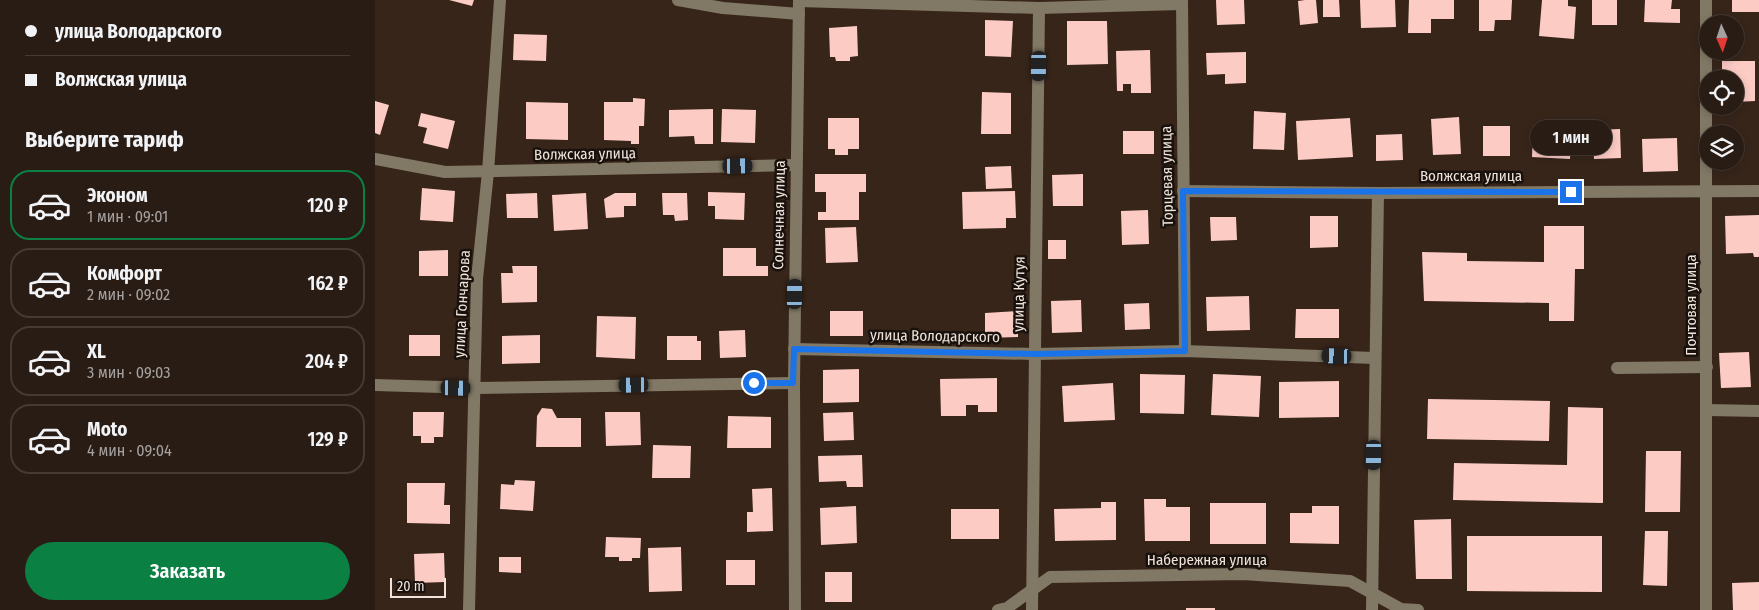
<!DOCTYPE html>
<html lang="ru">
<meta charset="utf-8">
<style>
:root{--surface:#291c14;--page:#31251d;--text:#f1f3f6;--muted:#a5a1a0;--line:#453a34;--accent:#0b8043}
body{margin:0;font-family:"Fira Sans Condensed",sans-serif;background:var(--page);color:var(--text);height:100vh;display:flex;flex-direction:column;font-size:19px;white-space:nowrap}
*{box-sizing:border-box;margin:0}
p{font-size:16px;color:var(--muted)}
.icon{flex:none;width:28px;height:28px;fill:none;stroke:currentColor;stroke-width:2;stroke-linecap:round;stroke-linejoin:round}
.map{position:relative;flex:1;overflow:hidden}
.sheet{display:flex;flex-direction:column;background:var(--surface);width:375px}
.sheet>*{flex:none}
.top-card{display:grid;align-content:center;height:110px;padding:0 25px;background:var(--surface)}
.needle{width:32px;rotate:177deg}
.tools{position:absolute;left:1324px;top:15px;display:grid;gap:10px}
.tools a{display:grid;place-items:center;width:45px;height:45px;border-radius:50%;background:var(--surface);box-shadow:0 2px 8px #0003,0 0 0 1px var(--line);font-size:25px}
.scale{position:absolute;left:15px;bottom:12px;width:56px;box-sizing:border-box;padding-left:5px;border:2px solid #efe3db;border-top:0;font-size:14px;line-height:18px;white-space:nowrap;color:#efe3db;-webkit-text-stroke:4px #19110b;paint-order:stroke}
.end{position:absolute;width:22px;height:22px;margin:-11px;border:6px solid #1a73e8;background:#fff;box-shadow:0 0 0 2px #fff}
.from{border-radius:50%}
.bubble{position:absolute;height:35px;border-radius:18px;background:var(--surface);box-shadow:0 2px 8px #0003,0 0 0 1px var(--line);font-size:16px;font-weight:600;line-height:35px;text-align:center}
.car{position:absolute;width:15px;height:30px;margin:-15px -8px;border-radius:6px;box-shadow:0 0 4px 1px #0007;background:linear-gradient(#222 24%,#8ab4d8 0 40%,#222 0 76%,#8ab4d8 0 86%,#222 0)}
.top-card b{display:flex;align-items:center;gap:18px;height:48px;font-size:19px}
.top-card b+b{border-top:1px solid var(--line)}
.top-card i{width:12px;height:12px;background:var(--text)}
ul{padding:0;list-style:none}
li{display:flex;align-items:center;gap:15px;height:70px;margin:0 10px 8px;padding:0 15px;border:2px solid var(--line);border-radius:20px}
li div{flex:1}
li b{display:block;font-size:19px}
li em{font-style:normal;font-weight:600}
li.on{border-color:var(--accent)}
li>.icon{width:45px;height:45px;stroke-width:1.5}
h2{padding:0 25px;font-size:22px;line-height:60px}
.primary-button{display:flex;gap:10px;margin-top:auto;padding:10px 25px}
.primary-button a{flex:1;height:58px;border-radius:30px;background:var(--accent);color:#fff;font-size:20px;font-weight:600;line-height:58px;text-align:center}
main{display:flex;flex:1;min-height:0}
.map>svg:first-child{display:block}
.building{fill:#fbcbc4}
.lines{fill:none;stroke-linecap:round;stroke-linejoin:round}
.minor{stroke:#817865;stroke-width:12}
.route{stroke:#1a73e8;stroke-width:6}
.labels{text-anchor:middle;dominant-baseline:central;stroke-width:5;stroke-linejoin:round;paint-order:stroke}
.street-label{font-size:15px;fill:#efe3db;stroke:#19110b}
</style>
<main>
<section class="sheet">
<div class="top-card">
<b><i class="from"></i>улица Володарского</b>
<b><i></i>Волжская улица</b>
</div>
<h2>Выберите тариф</h2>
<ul>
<li class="on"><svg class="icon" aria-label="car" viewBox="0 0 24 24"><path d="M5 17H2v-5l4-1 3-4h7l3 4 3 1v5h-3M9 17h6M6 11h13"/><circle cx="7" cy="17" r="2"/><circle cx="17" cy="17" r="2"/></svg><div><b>Эконом</b><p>1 мин · 09:01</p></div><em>120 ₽</em></li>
<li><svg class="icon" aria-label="car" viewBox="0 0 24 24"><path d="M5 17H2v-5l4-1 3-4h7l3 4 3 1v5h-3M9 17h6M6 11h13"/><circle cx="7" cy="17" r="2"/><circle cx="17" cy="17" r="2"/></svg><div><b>Комфорт</b><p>2 мин · 09:02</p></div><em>162 ₽</em></li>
<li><svg class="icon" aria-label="car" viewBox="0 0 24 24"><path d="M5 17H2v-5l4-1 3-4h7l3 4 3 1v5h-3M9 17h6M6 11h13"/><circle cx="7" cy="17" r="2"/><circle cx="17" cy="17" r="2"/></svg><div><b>XL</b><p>3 мин · 09:03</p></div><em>204 ₽</em></li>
<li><svg class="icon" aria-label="car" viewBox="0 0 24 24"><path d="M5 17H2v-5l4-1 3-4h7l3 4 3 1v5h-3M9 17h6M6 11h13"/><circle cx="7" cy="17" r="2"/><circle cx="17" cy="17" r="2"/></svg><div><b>Moto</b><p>4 мин · 09:04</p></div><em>129 ₽</em></li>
</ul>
<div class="primary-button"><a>Заказать</a></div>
</section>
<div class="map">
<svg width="1384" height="610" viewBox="0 0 1384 610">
<rect width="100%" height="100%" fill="#37251a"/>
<g class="building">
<polygon points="74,0 99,0 97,6"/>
<polygon points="841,0 869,0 870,24 842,25"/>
<polygon points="930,0 941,0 943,23 925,25 923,1"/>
<polygon points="948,0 964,0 965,17 948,17"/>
<polygon points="985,0 1020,0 1021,27 986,28"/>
<polygon points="1034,0 1079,0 1079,19 1056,19 1056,33 1033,33"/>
<polygon points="1104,0 1137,0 1136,20 1120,20 1119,31 1104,31"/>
<polygon points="1167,0 1193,0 1193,6 1201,7 1199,39 1164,36"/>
<rect x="1217" y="0" width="25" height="25"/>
<polygon points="1270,0 1297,0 1296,9 1305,9 1305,23 1269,22"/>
<rect x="1357" y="0" width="27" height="12"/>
<polygon points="610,20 638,21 636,57 610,56"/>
<polygon points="692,21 732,21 733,64 692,65"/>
<polygon points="482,26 483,56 475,57 475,61 461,61 460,57 455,57 454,28"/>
<polygon points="139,34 172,35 171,61 138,60"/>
<polygon points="775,50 776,93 756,93 756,84 748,84 748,91 742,91 741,51"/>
<polygon points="871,52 871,83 850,84 850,74 832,75 831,53"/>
<polygon points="1347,61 1380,61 1380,101 1360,102 1360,79 1347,79"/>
<polygon points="607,92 636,93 636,134 606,134"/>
<polygon points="258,98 270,99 269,126 264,126 264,144 256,144 256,141 229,140 229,102 258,102"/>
<polygon points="0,101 14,105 5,135 0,133"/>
<polygon points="151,102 193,103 193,140 151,139"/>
<polygon points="338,109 338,144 320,144 319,136 294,137 294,110"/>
<polygon points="347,109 381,110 380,143 346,142"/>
<polygon points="879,111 911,113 909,150 878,149"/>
<polygon points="46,113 80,121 73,149 48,143 52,128 43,126"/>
<polygon points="1084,117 1086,154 1058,155 1056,119"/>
<polygon points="453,118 484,118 484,149 473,149 473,155 460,155 460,149 453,149"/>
<polygon points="975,118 978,157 923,160 921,121"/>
<rect x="1108" y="126" width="27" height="30"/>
<polygon points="1158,128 1197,130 1195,159 1157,157"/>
<polygon points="1245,129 1246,158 1219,159 1218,130"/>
<rect x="748" y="131" width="31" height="23"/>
<polygon points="1027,134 1028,160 1001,161 1001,135"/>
<polygon points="1302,138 1303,171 1268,172 1267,139"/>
<polygon points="636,166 637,188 611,189 610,167"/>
<polygon points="440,174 491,174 491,192 484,192 484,220 443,220 443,212 451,212 451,192 440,192"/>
<polygon points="708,174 708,206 678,206 677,175"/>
<polygon points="47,188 80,191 78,222 45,220"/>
<polygon points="640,191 641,218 631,218 631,228 588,229 587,192"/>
<polygon points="333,192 370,193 369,220 340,219 340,206 333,206"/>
<polygon points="162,193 163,218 132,218 131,194"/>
<polygon points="211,193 213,229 179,231 177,195"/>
<polygon points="240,193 261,193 261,206 249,206 249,217 231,218 229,199"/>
<polygon points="287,193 312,193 313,220 300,221 299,215 288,215"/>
<polygon points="773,210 774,244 747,245 746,211"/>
<polygon points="1384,215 1384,257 1379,257 1378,253 1351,254 1350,216"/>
<polygon points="935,216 963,216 963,247 935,248"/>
<polygon points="835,217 861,217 862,240 836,241"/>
<polygon points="1169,226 1209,226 1209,269 1200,269 1199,321 1174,321 1174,303 1049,301 1047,252 1092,253 1092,261 1169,262"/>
<polygon points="481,227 483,262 451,263 450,228"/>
<rect x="673" y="240" width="18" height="19"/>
<polygon points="348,248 381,248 381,266 393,266 393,276 348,276"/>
<polygon points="73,250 73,276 44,276 44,251"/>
<polygon points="137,266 162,266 162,302 127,303 126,273 138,273"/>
<polygon points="874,296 875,330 832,331 831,297"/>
<polygon points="706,300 707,332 677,333 676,301"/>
<polygon points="774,303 775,329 750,330 749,304"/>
<polygon points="921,309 964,309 964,338 920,338"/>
<rect x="455" y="311" width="33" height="25"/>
<polygon points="643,311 643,337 610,338 610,313"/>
<polygon points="222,316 261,317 260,359 221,357"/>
<polygon points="370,330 371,357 345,358 344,331"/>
<rect x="34" y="335" width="31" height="21"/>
<polygon points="165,335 165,363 127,364 127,336"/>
<polygon points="292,336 322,336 322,341 326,341 326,360 292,360"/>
<polygon points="1374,352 1376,387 1346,388 1344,353"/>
<polygon points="484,369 484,402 448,403 448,370"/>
<polygon points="765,374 810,375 809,414 765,413"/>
<polygon points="838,374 886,376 884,417 836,415"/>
<polygon points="622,378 622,412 603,412 603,405 591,405 591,416 566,416 565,379"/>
<polygon points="964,381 964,417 904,418 904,382"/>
<polygon points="738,383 740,420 689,422 687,386"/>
<polygon points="1053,399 1175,401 1174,441 1052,439"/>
<polygon points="1193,407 1228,408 1228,503 1078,500 1079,463 1192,465"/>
<polygon points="167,408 177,409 182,418 206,418 206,447 161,447 162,416"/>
<polygon points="38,412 69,412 68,437 59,437 59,443 46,443 46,436 38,436"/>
<polygon points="230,412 265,412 266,445 231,446"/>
<polygon points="478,412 479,440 449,441 448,413"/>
<polygon points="353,416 396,417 396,448 352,448"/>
<polygon points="278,445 316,446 315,478 277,478"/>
<polygon points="1271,451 1306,451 1305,512 1270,512"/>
<polygon points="487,455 488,487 472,487 471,481 444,482 443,456"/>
<polygon points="140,480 160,481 158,511 125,509 126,484 139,485"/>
<polygon points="32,483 70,483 69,505 75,505 75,524 32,523"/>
<polygon points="397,488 398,531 372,532 372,512 378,512 377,489"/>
<polygon points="769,499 791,499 791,507 815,507 815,541 770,541"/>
<polygon points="726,502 741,502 741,540 680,541 679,509 726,508"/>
<rect x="835" y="503" width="56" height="41"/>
<polygon points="481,506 482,543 446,545 445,508"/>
<polygon points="937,506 964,506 964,544 915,543 915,513 937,513"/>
<rect x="576" y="509" width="48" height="30"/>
<polygon points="1076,519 1077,579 1041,579 1039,520"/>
<polygon points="1270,531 1293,531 1292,586 1268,585"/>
<polygon points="1092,536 1227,536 1227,592 1092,591"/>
<polygon points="231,537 266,538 265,558 257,558 257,561 244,561 244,557 230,557"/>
<polygon points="306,547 307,591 274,592 273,548"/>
<polygon points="69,553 70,582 40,583 39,554"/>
<polygon points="124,557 146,557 146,573 124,572"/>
<rect x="351" y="560" width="29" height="25"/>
<rect x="450" y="572" width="27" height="30"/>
<polygon points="1384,582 1384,610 1358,610 1357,583"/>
<rect x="811" y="608" width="29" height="2"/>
</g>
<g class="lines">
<g class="minor">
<polyline points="303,0 348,8 424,14"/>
<polyline points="807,0 810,351"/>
<polyline points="424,1 664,8 806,4"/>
<polyline points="0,159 70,172 421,165"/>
<polyline points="808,191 1003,193 1384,191"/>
<polyline points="419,349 660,354 810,351 1000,358"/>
<polyline points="1242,368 1332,367"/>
<polyline points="0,385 100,388 419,383"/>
<polyline points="1332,410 1384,411"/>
<polyline points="94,610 102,279 113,172 125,0"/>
<polyline points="420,610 419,383 424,0"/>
<polyline points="623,610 632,608 675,577 868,574 975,581 1026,609 1043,610"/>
<polyline points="657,610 664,8"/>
<polyline points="997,610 1003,193"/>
<polyline points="1331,610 1331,0"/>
</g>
</g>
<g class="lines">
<polyline class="route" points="379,383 418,383 419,349 660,354 810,351 808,191 1196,192"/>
</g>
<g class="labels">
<g class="street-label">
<text transform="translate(210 154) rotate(-1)">Волжская улица</text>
<text transform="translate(792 176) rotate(-91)">Торцевая улица</text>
<text x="1096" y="176">Волжская улица</text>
<text transform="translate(404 215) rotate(-89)">Солнечная улица</text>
<text transform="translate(644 294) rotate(-89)">улица Кутуя</text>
<text transform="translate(87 304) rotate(-87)">улица Гончарова</text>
<text transform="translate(1316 305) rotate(-90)">Почтовая улица</text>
<text transform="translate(560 336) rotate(1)">улица Володарского</text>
<text x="832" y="560">Набережная улица</text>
</g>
</g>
</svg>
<div class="tools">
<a><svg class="needle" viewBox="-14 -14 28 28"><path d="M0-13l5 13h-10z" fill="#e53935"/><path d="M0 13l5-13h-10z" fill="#a5a1a0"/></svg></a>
<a><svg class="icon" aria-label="locate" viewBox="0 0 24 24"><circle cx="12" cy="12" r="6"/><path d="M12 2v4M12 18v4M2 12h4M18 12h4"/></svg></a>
<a><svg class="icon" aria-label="layers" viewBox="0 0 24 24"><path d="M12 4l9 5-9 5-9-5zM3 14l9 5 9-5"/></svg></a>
</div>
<div class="scale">20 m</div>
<i class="end from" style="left:379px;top:383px"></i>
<i class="end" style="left:1196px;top:192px"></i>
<div class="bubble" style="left:1155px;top:120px;width:82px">1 мин</div>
<i class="car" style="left:664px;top:66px;rotate:181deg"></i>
<i class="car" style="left:363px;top:166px;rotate:89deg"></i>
<i class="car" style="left:420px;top:294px;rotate:1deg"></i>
<i class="car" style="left:962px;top:356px;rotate:272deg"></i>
<i class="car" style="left:259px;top:385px;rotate:269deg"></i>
<i class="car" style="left:81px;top:388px;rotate:91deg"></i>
<i class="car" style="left:999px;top:455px;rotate:181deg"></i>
</div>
</main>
